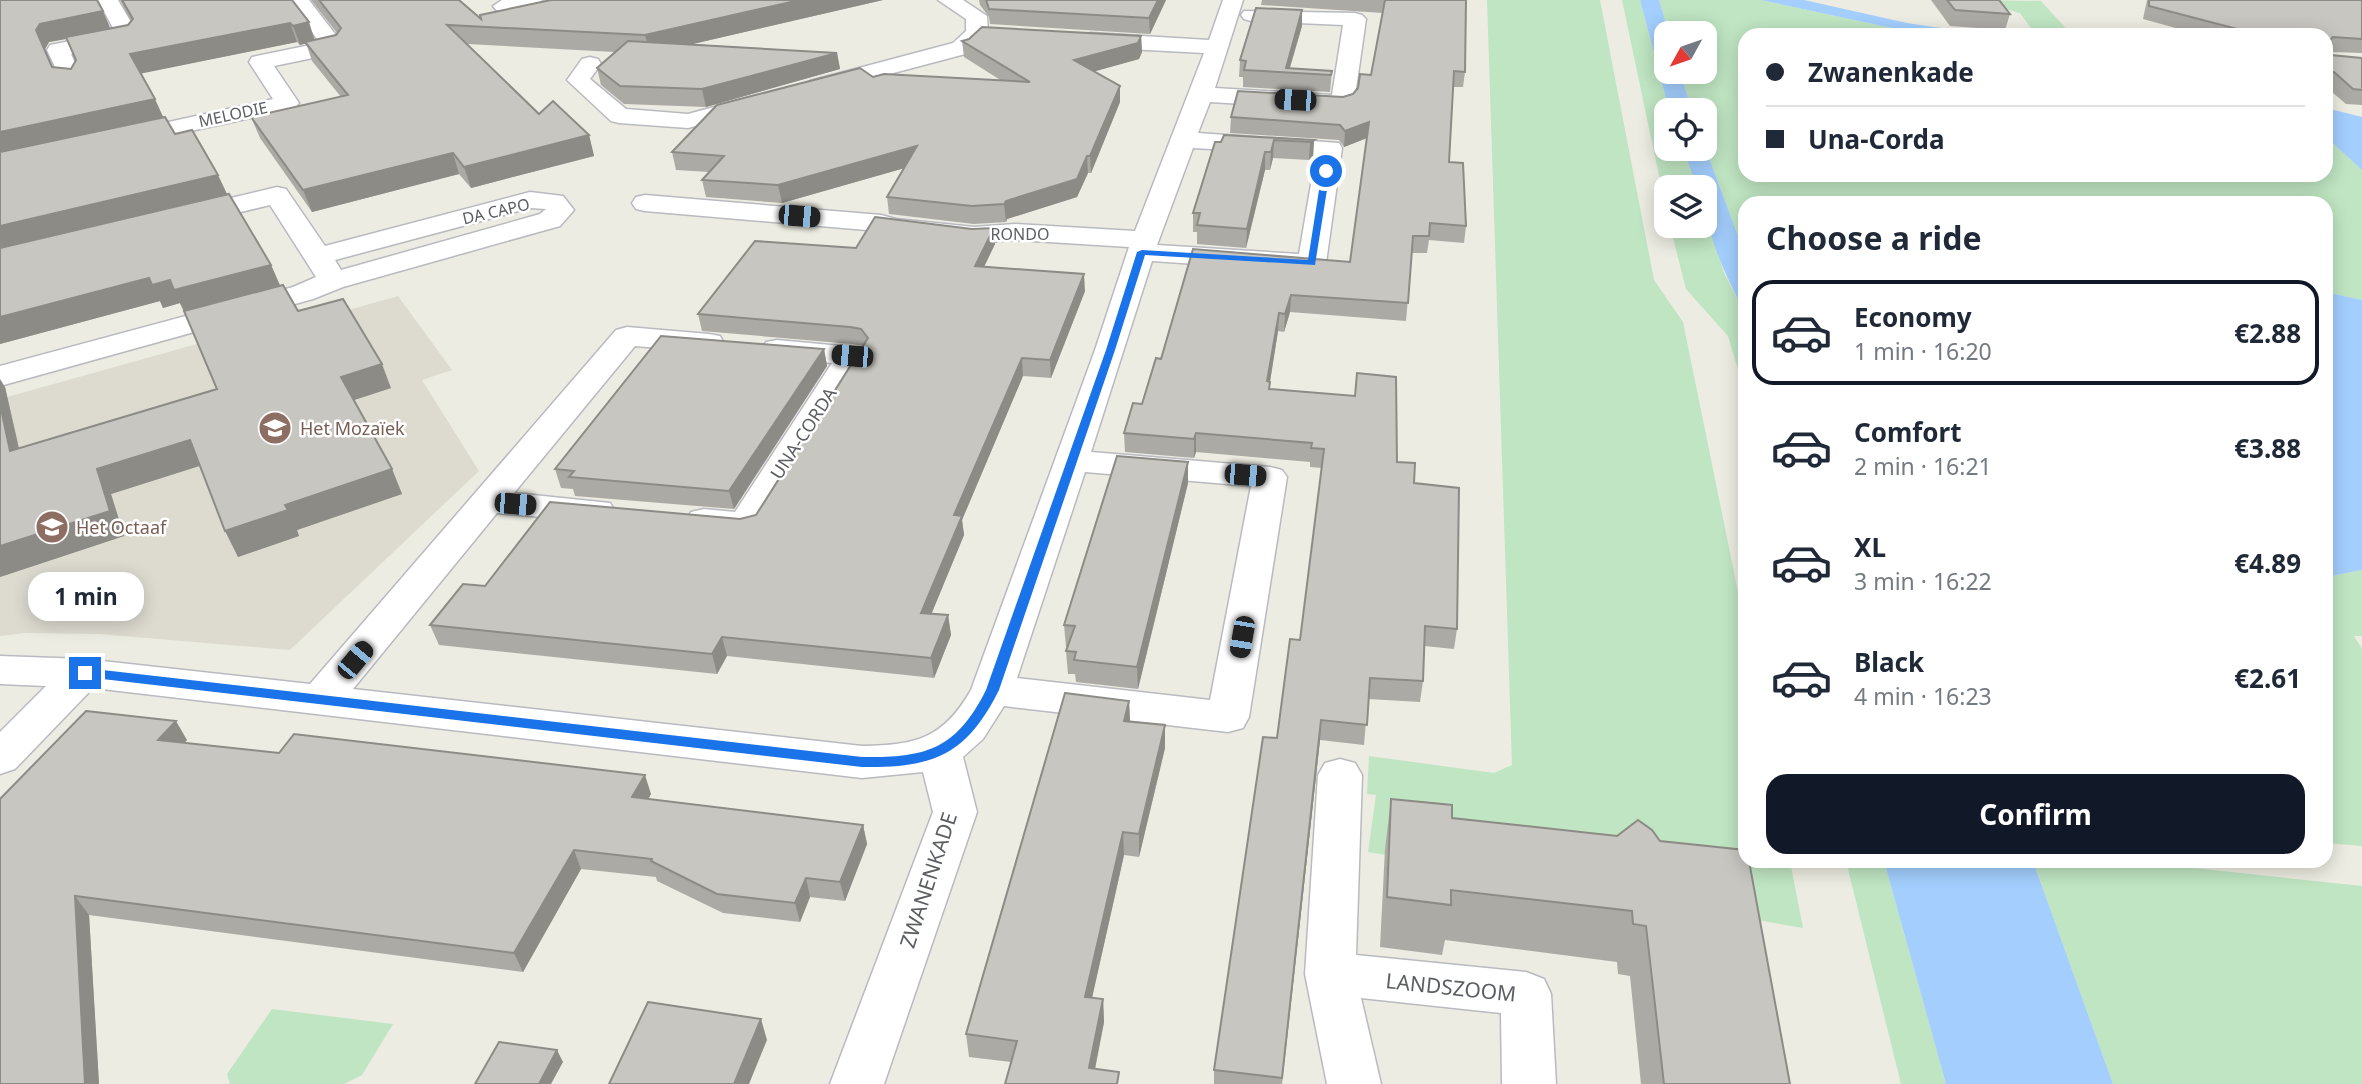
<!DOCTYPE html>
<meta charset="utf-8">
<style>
:root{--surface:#fff;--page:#f2f2f3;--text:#1f2937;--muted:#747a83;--line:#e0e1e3;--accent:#111827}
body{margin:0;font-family:"Noto Sans",sans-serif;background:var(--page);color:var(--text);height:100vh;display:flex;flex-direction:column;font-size:26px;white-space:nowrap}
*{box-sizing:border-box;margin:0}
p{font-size:23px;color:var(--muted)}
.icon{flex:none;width:38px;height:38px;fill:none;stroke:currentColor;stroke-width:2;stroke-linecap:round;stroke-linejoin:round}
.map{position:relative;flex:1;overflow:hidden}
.sheet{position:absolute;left:1738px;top:196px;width:595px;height:672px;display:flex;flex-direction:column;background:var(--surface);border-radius:21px;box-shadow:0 4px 18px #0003}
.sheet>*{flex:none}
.hud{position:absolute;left:1738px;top:28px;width:595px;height:154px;border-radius:21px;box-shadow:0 4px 18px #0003;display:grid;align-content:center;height:154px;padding:0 28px;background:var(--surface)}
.needle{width:46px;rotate:230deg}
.tools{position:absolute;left:1654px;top:21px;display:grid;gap:14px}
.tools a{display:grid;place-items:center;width:63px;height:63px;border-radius:14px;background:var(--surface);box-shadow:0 4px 18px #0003;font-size:35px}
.end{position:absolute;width:32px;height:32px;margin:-16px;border:9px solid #1a73e8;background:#fff;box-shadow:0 0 0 4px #fff}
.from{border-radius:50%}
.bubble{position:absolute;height:49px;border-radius:21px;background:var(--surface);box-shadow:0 4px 18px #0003;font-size:23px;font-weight:700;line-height:49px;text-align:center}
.car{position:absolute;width:21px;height:42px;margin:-21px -10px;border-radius:9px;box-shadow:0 0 5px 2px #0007;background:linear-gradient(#222 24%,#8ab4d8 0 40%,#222 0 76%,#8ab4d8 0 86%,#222 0)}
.hud b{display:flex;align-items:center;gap:24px;height:66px;font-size:26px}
.hud b+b{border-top:2px solid var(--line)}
.hud i{width:18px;height:18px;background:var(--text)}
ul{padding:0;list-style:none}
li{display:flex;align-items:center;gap:21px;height:105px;margin:0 14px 10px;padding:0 14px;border:4px solid transparent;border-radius:21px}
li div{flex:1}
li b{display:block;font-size:26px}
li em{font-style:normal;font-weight:700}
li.selected{border-color:var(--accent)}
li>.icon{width:63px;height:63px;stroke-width:1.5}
h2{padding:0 28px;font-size:32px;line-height:84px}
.action{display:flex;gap:14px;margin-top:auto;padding:14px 28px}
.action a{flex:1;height:80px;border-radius:21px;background:var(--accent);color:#fff;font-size:28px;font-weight:700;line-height:80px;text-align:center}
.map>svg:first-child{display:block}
.education{fill:#dddbd0}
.green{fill:#bfe5c2}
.water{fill:#a3cefd}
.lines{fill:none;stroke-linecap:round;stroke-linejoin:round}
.street-casing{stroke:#b8babf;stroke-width:3}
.street{fill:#fff;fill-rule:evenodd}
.wall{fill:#acaaa5;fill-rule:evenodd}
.shaded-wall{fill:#8c8b86}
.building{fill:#c8c6c0;stroke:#8c8b86;stroke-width:2}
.route{fill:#1a73e8}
.labels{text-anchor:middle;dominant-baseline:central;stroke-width:5;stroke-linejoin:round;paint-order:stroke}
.far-street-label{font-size:16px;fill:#5b5e63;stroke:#fff}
.education-label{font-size:18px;fill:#785e54;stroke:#fff;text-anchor:start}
.street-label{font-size:18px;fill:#5b5e63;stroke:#fff}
.near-street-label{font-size:21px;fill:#5b5e63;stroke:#fff}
</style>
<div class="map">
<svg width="2362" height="1084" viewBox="0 0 2362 1084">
<rect width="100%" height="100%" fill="#edece2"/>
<polygon class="education" points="398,296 452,370 422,380 479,471 290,650 99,634 26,633 0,636 0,399 319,310 338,313"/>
<g class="green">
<polygon points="1487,0 1600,0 1654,280 1683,322 1745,626 1745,861 1790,861 1803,928 1368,852 1376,795 1367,794 1369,756 1494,773 1512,765"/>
<polygon points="1622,0 1640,0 1669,110 1666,110 1666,149 1683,149 1697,187 1666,187 1666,209"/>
<path d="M 1659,0 L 1761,0 L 1925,35 L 1745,35 L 1745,175 L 2326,175 L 2326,137 L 2362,170 L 2362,300 L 2326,292 L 2326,203 L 2117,203 C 2107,198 2095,196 2086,203 L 1745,203 L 1745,255 L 1705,147 L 1704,110 L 1692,110 L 1680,72 L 1704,72 L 1704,33 L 1669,33 Z"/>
<polygon points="1971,0 2041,1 2072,35 2036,35 2020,13"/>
<polygon points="1705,208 1724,273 1745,313 1745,393 1728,336 1686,289 1670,226 1704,226"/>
<polygon points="2362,570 2362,636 2354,636 2362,649 2362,846 2326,843 2326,577"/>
<polygon points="1846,861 1884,861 1946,1084 1901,1084"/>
<polygon points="2033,861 2128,861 2362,886 2362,1084 2113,1084"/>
<polygon points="272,1009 393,1024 362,1075 344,1084 230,1084 227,1074"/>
</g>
<g class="water">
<polygon points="1640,0 1659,0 1669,33 1666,33 1666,72 1680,72 1692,110 1669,110"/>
<polygon points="1761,0 1804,0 1907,23 1988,35 1925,35"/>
<polygon points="2326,108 2362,117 2362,170 2326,137"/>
<path d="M 1705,147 L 1745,255 L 1745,313 C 1725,274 1704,232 1704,187 L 1697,187 L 1683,149 Z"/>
<polygon points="2326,292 2362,300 2362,570 2326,577"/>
<polygon points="1884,861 2033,861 2113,1084 1946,1084"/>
</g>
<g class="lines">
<defs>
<g id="street">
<polygon points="98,0 118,0 139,36 136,41 71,54 83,81 80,86 64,86 47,50 50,45 115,32"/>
<polygon points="288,0 309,0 345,47 342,52 274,66 299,103 295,108 123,146 114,144 111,139 114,134 273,99 249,62 252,57 320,43"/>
<path d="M 502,0 L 542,0 L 539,4 C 526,8 509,14 496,10 L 493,6 Z"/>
<polygon points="938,0 963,0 987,16 988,33 969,53 818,93 810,91 806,86 810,81 953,43 966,31 966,19"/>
<path d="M 1223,0 L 1243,0 L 1215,88 L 1332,95 L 1343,25 L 1251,21 L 1244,19 L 1241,15 L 1244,11 L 1355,13 L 1362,15 L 1366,19 L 1354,103 L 1350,108 L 1342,110 L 1210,102 L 1198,133 L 1339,143 L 1342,148 L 1326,263 L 1322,269 L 1312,272 L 1152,261 L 1091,452 L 1270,467 L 1282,470 L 1287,477 L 1249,717 L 1243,728 L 1228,732 L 1004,706 L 983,739 L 963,757 L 977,812 L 884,1084 L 830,1084 L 933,812 L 923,772 L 862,778 L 93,688 L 15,769 L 0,774 L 0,732 L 46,686 L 0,684 L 0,656 L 84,659 L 310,684 L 616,330 L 627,327 L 709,334 L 720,336 L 724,343 L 720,350 L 709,352 L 635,346 L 514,493 L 610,503 L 615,511 L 610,519 L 597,522 L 497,513 L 353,689 L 862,746 C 916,745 943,739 971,690 L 1095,350 L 1129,247 L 1015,240 L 974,243 L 893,235 L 878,231 L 645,211 L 636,209 L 632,203 L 636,197 L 645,195 L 881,215 L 896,219 L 974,227 L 1015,224 L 1135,231 L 1204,53 L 1091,47 L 1083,45 L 1080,40 L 1083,35 L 1091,33 L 1209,40 ZM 1193,148 L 1316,155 L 1299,254 L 1157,245 ZM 1085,472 L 1251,486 L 1210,700 L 1017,678 Z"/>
<polygon points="590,57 598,59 601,64 590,79 626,109 688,114 755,96 763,98 767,103 763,108 688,128 619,123 611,121 567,80 582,59"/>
<path d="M 277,187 L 286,189 L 325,246 L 530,192 L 563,196 L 574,210 L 560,226 L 343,287 L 313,299 L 0,386 L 0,366 L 293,287 L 316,277 L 270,205 L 187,225 L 177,223 L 174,217 L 177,211 ZM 530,208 L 546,209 L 540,214 L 341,270 L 335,260 Z"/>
<polygon points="777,340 852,347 863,349 868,356 758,532 745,535 691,528 686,520 691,512 704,509 735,512 832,363 766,356 762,349 766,342"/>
<polygon points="1340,759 1355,763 1362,775 1356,955 1526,972 1544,979 1551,994 1556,1084 1502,1084 1501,1013 1361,998 1381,1084 1327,1084 1305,974 1318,775 1325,763"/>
</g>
</defs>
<use href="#street" class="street-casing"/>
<use href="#street" class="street"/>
</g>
<g class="wall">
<path d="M 0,0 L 110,28 L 128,25 L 131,21 L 120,0 L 292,0 L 315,40 L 336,35 L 337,33 L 311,0 L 459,0 L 481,19 L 551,0 L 883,0 L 692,44 L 837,53 L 840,69 L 706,107 L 624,104 L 601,85 L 597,68 L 614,52 L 467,44 L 539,114 L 589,135 L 594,156 L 471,188 L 459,174 L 312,212 L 260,138 L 251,117 L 341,97 L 312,61 L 306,43 L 300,45 L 297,42 L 141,73 L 163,117 L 175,134 L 227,194 L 271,265 L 280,285 L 298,311 L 391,388 L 354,400 L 392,469 L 402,494 L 297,530 L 299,536 L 238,557 L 200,466 L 111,494 L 124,536 L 0,577 L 5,387 L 19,448 L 217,389 L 180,303 L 163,308 L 160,301 L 0,344 ZM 67,39 L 76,60 L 71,69 L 53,68 L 45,49 L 49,42 Z"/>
<polygon points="979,0 1166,0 1150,34 990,24 989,17 980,5"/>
<polygon points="1262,0 1466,0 1465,72 1463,87 1453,87 1449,162 1466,226 1464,243 1429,240 1427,253 1412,253 1406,321 1290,312 1284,332 1278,331 1270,382 1270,389 1397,462 1414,483 1457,629 1454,649 1424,646 1423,681 1420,702 1368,699 1364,745 1320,740 1282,1084 1214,1084 1214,1070 1277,738 1300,640 1322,468 1310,467 1310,462 1196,452 1194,458 1125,452 1124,433 1142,404 1161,359 1350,262 1367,138 1344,147 1339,140 1230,133 1231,117 1343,97 1353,94 1371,75 1383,13 1261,5"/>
<polygon points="1931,0 1999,0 2010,14 2005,30 1950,26"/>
<polygon points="2147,0 2362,0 2362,53 2331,52 2331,55 2362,58 2362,105 2346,104 2326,87 2326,35 2201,35 2143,19"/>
<polygon points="1302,26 1290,68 1332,71 1330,92 1243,87 1243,77 1239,77 1240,60"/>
<polygon points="1141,36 1142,52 1139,59 1094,71 1120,86 1120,102 1091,173 1088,173 1077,197 1007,219 1006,222 974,224 889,214 887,197 904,168 782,203 706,197 702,180 709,172 676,170 672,152 873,77 1002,81 964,57 962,41"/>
<polygon points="1224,135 1314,140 1313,157 1309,160 1273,158 1270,170 1265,170 1246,248 1197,244 1197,232 1193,232 1193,213"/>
<polygon points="995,244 984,267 1085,291 1051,378 1023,376 962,520 964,535 931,614 948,615 951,635 934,678 727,656 717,674 439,645 430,625 485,586 756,515 863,346 852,344 702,331 698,314 856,248"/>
<polygon points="824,349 827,366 734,509 575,496 573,489 561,488 555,469"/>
<polygon points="1188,483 1138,689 1076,682 1075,674 1068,674 1066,651 1068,647 1066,647 1064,625"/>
<polygon points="1129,701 1130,721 1165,725 1165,748 1139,857 1124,855 1092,998 1103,999 1104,1022 1095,1069 1011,1062 969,1057 966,1034"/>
<polygon points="187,740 184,743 651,794 648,799 863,825 867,844 845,901 810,897 800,922 723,913 657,881 656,877 581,869 523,972 89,915 99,1084 0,1084 0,799"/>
<polygon points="1391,799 1452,818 1617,836 1790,1084 1641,1084 1630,976 1618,974 1617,962 1445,940 1442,955 1380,947 1385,849"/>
</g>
<g class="shaded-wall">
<polygon points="800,0 883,0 650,54 645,35"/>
<polygon points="1158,0 1166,0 1150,34 1149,18"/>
<polygon points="1302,10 1302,26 1288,73 1286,68"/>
<polygon points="103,11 111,30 49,42 45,49 62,87 36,30 40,24"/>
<polygon points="309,22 315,41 300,45 293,26"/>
<polygon points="290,23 297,42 139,74 130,54"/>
<polygon points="1141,36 1142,52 1139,59 1075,77 1074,60"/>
<polygon points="837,53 840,69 706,107 702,89"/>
<polygon points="1120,86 1120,102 1091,173 1090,156"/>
<polygon points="155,99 164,119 0,155 0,132"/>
<polygon points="1369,122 1367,138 1344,147 1345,131"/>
<polygon points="589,135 594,156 471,188 464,167"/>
<polygon points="1274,140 1273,158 1270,170 1271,152"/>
<polygon points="1314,140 1313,157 1309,160 1310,142"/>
<polygon points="917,146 919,164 782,203 778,185"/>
<polygon points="1265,152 1265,170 1246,248 1247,229"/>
<polygon points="453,153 459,174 312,212 303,190"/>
<polygon points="1087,156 1088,173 1077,197 1007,219 1006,222 1004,204 1006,201"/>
<polygon points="218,175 228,196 0,251 0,226"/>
<polygon points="994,228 995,244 976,283 975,266"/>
<polygon points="271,265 281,288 185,313 180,303 163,308 160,301 0,344 0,317 149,278 170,280"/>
<polygon points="1084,274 1085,291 1051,378 1050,360"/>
<polygon points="1291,295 1290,312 1284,332 1285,314"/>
<polygon points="1279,313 1278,331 1267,400 1267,381"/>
<polygon points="824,349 827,366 734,509 729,491"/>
<polygon points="1022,358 1023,376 962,520 964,535 924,632 921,613 954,515"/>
<polygon points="382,364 391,388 351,401 341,377"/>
<polygon points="0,379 5,387 25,476 10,451 0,404"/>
<polygon points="1196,433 1196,452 1194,458 1194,439"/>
<polygon points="190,440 202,465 111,494 124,536 0,577 0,546 97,469"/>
<polygon points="1188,462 1188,483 1138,689 1137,667"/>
<polygon points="392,469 402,494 297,530 299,536 238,557 225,531 285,505"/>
<polygon points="948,615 951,635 934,678 931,658"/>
<polygon points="722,637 727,656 717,674 712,654"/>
<polygon points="1129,701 1130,723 1124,721"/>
<polygon points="1321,720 1320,740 1282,1084"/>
<polygon points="176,721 187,740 170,759 158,740"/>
<polygon points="1165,725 1165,748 1139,857 1139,834"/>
<polygon points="645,775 651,794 639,816 632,797"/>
<polygon points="863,825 867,844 845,901 840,882"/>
<polygon points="1123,832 1124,855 1087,1020 1085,997"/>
<polygon points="574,850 581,869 523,972 514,953"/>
<polygon points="806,878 810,897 800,922 795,903"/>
<polygon points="75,896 89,915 99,1084 85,1084"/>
<polygon points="1103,999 1104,1022 1092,1084 1089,1068"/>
<polygon points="761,1019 767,1040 749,1084 734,1084"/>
<polygon points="557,1050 563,1062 551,1084 539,1084"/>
</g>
<g class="building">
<polygon points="0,0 97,0 103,11 40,24 36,30 52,67 71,69 76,60 66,37 128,25 133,19 122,0 292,0 309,22 293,26 290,23 130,54 155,99 0,132"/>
<polygon points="319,0 459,0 481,19 480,15 551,0 800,0 645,35 447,25 539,114 553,101 589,135 464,167 453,153 303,190 251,117 348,95 305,42 336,35 341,28"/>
<polygon points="986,0 1158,0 1149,18 989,9"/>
<polygon points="1385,0 1466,0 1465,72 1454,71 1449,162 1463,163 1466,226 1430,223 1429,236 1413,236 1408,303 1291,295 1285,314 1279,313 1267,381 1270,382 1269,389 1355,396 1357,373 1396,377 1397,462 1415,463 1414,483 1459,488 1457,629 1425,626 1423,681 1370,678 1367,725 1321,720 1282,1078 1214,1070 1263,737 1277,738 1290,639 1300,640 1324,449 1311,448 1312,443 1196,433 1194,439 1124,433 1133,403 1142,404 1156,358 1161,359 1193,249 1350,262 1369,122 1345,131 1340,125 1231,117 1238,91 1343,97 1353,94 1358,88 1360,74 1371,75"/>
<polygon points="1947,0 1999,0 2010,14 1955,10"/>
<polygon points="2149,0 2362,0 2362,39 2333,37 2330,40 2331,55 2362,58 2362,90 2353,89 2334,72 2326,72 2326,35 2260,35 2149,6"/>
<polygon points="1256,8 1302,10 1286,68 1332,71 1331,75 1244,70 1246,61 1240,60"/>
<polygon points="982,27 1141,36 1138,43 1074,60 1120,86 1090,156 1087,156 1077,179 1006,201 1004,204 972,206 887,197 917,146 778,185 702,180 724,156 672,152 717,105 860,68 873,77 884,74 1030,82 962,41 969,39"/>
<polygon points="628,41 837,53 702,89 620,86 597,68"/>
<polygon points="165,117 175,134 192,130 218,175 0,226 0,152"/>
<polygon points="1224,135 1314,140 1310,142 1274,140 1271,152 1265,152 1247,229 1197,225 1200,213 1193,213 1215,142 1221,142"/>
<polygon points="229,194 271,265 174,290 170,280 152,285 149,278 0,317 0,248"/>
<polygon points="875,217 972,229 994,228 975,266 1084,274 1050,360 1022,358 954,515 962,516 921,613 948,615 931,658 722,637 712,654 430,625 463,584 485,586 550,502 740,519 756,515 868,338 861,329 850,327 698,314 755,241 856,248"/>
<polygon points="283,285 298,311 343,299 382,364 341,377 392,469 285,505 288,510 225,531 190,440 97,469 110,511 0,546 0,404 10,451 217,389 184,311"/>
<polygon points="661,336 824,349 729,491 569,477 574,471 555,469"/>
<polygon points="1117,456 1188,462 1137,667 1074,660 1076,652 1066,651 1075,626 1064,625"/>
<polygon points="1065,693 1129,701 1124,721 1165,725 1139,834 1123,832 1085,997 1103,999 1089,1068 1119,1072 1117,1084 1005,1084 1017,1041 966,1034"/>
<polygon points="86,711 176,721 158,740 279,753 294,734 645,775 632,797 863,825 840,882 806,878 795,903 717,894 651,861 652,859 574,850 514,953 75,896 85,1084 0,1084 0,799"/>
<polygon points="1391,799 1452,805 1452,818 1617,836 1638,820 1652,830 1660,841 1745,850 1745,861 1749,861 1790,1084 1664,1084 1646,926 1633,924 1632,911 1451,890 1451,905 1387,897"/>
<polygon points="648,1002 761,1019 734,1084 609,1084"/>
<polygon points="499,1042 557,1050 539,1084 475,1084"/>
</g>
<path class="route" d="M 1326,169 L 1330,171 L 1315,265 L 1145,255 L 1115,350 L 999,690 C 966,756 933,768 862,767 L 85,677 L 78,673 L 85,668 L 862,757 C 925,758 956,750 986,690 L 1106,350 L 1137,252 L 1142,250 L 1308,260 L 1322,171 Z"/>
<defs>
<symbol id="school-disc" viewBox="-11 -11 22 22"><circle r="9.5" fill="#8d6e63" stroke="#fff"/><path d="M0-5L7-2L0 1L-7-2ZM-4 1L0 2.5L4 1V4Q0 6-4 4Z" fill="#fff"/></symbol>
</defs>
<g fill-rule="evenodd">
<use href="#school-disc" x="256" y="409" width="38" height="38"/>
<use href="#school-disc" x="33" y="508" width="38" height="38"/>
</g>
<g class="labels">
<g class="far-street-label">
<text transform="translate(233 114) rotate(-12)">MELODIE</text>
<text transform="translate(496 211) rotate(-13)">DA CAPO</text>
<text x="1020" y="234">RONDO</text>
</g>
<g class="education-label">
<text x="300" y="428">Het Mozaïek</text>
<text x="76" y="527">Het Octaaf</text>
</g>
<g class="street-label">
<text transform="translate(803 433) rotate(-57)">UNA-CORDA</text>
</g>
<g class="near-street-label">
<text transform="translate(928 880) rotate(-72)">ZWANENKADE</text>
<text transform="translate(1451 987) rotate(6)">LANDSZOOM</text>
</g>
</g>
</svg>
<div class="tools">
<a><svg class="needle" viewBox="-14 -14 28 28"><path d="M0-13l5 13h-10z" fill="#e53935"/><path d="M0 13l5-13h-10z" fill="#747a83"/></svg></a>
<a><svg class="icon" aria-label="locate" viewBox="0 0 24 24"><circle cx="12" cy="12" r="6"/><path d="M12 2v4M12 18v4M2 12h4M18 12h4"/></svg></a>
<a><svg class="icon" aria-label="layers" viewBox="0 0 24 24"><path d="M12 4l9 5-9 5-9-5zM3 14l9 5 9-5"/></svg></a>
</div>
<i class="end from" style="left:1326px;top:171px"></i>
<i class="end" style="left:85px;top:673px"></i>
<div class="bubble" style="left:28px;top:572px;width:116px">1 min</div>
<i class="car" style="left:1295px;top:100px;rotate:273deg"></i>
<i class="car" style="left:799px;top:216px;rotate:95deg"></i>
<i class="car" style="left:852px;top:356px;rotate:275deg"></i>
<i class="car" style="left:1245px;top:475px;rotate:95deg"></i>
<i class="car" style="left:515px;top:504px;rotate:95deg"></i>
<i class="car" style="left:1242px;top:637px;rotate:190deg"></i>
<i class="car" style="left:355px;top:660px;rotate:40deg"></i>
<div class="hud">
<b><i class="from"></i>Zwanenkade</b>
<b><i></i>Una-Corda</b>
</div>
<section class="sheet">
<h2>Choose a ride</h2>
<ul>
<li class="selected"><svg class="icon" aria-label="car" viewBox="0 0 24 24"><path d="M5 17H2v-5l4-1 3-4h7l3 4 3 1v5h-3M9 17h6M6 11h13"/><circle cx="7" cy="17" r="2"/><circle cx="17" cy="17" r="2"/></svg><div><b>Economy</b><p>1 min · 16:20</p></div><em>€2.88</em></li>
<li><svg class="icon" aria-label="car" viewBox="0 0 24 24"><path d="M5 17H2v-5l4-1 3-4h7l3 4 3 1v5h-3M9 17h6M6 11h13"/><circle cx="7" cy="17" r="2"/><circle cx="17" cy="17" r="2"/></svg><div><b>Comfort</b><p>2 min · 16:21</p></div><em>€3.88</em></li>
<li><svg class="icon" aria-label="car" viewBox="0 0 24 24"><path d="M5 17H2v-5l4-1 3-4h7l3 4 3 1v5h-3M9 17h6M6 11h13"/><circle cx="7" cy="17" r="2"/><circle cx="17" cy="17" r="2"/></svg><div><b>XL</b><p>3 min · 16:22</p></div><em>€4.89</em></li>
<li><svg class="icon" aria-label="car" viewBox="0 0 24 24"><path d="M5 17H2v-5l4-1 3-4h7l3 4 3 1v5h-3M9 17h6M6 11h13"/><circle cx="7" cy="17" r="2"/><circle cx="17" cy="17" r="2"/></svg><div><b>Black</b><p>4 min · 16:23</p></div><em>€2.61</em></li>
</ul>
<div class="action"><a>Confirm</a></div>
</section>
</div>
